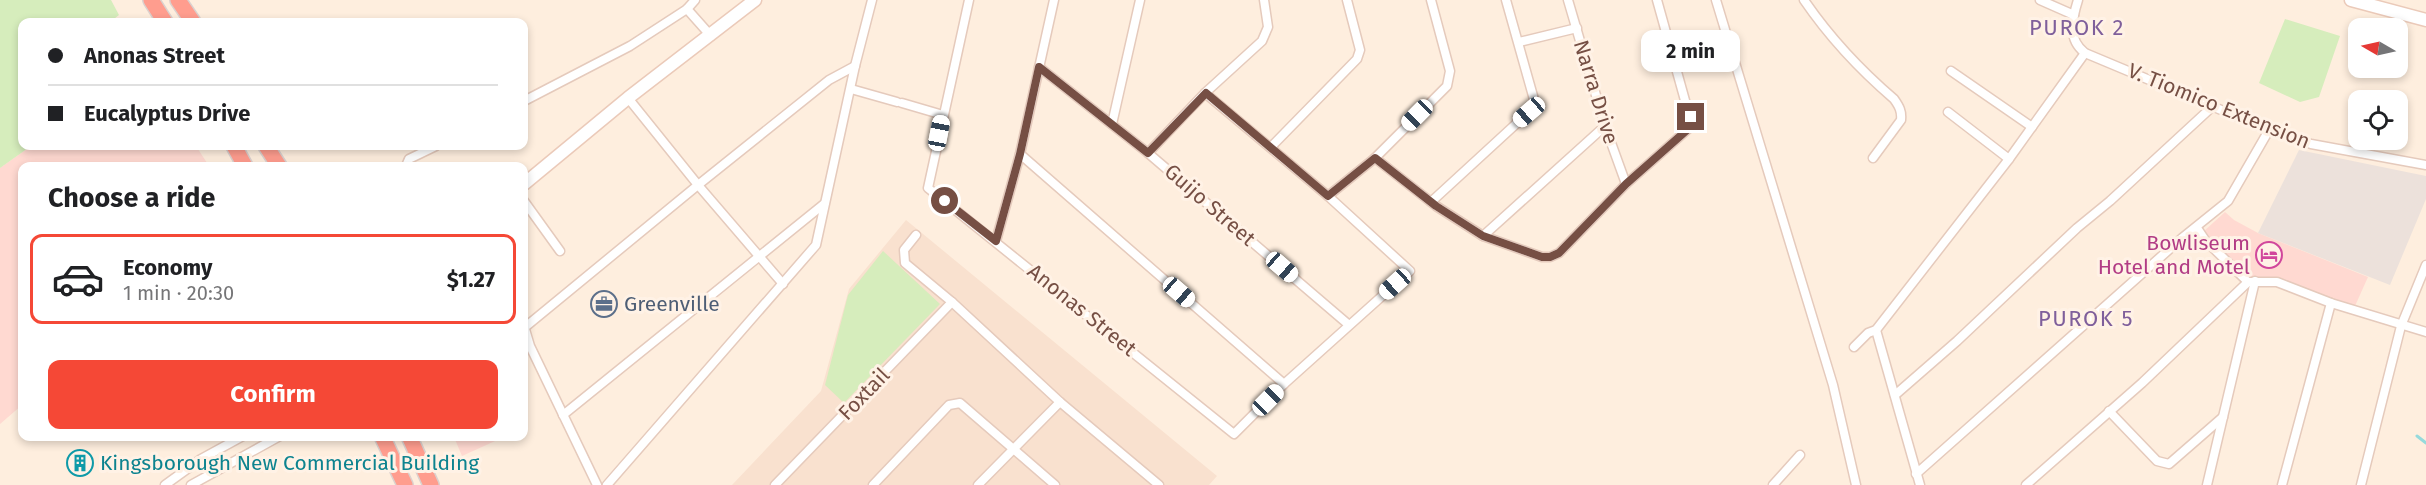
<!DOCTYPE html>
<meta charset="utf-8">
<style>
:root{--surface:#fff;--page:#f6f6f6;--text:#202124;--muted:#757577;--line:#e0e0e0;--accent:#f54836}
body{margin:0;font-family:"Fira Sans",sans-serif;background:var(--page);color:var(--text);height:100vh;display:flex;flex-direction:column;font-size:22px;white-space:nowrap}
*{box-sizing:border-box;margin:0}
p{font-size:20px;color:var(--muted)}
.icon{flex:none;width:33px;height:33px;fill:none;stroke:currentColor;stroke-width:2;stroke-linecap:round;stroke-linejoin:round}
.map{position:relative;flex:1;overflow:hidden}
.side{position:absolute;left:18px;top:162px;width:510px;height:279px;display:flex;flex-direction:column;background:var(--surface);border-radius:12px;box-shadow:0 3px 9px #0003}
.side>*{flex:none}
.hud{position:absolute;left:18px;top:18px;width:510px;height:132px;border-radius:12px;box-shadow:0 3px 9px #0003;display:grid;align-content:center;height:132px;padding:0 30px;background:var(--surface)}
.needle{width:39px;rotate:279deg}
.tools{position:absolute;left:2348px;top:18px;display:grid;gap:12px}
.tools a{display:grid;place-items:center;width:60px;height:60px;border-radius:12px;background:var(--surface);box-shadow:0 3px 9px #0003;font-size:30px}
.end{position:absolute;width:27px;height:27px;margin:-14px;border:8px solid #764f44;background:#fff;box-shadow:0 0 0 3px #fff}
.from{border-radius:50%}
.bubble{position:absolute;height:42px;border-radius:12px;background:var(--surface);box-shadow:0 3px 9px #0003;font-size:20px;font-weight:700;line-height:42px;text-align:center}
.car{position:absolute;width:18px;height:36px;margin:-18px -9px;border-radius:8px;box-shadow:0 0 4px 2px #0007;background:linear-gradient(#fff 24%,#345 0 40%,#fff 0 76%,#345 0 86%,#fff 0)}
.hud b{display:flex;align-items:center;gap:21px;height:57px;font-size:22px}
.hud b+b{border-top:2px solid var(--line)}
.hud i{width:15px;height:15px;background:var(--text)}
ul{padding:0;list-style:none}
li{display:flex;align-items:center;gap:18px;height:90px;margin:0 12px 9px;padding:0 18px;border:3px solid transparent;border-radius:12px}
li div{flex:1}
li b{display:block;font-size:22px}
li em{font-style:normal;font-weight:700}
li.selected{border-color:var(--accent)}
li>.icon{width:54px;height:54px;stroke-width:1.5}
h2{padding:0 30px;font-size:27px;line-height:72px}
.button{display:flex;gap:12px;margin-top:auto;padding:12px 30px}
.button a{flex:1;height:69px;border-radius:12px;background:var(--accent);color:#fff;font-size:24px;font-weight:700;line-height:69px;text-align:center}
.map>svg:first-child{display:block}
.residential{fill:#f9e1cf}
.commercial{fill:#ffd9d1}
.industrial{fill:#ece1db}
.green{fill:#d6edbc}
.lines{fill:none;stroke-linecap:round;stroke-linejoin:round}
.stream{stroke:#96dadc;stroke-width:3}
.street-casing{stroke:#e5cabc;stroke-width:11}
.secondary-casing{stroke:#ebcab9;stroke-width:15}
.highway-casing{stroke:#dbd1ce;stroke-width:18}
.street{stroke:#fff;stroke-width:8}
.secondary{stroke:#fff;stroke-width:12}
.highway{stroke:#ff9d8e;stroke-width:15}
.route{stroke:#764f44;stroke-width:8}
.labels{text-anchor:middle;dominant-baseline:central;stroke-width:6;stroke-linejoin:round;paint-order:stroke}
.street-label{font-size:21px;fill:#764f44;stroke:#fff2e6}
.hotel-label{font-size:21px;fill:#b23c85;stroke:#fff2e6;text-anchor:end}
.service-label{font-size:21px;fill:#4e5e75;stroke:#fff2e6;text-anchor:start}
.culture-label{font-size:21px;fill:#0d838f;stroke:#fff2e6;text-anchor:start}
.neighbourhood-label{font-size:22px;letter-spacing:1.5px;fill:#7f5f9b;stroke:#fff2e6}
</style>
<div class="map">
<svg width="2426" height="485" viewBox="0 0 2426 485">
<rect width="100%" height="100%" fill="#feeede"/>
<polygon class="residential" points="906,220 1217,476 1209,485 732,485 821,391 849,289"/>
<g class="commercial">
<polygon points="31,146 196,146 209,166 22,166 22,405 0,424 0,168"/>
<polygon points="2225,212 2234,220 2258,233 2368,277 2355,306 2277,279 2248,279 2203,232"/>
<polygon points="454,437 504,437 462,456"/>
</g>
<polygon class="industrial" points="2299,150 2426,176 2426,199 2390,285 2258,233"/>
<g class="green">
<polygon points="0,0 111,0 119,15 110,22 22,22 22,146 31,146 0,168"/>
<polygon points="2285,19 2340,36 2319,97 2300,102 2259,83"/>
<polygon points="883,251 940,304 844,403 825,385 848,295"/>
</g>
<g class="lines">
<polyline class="stream" points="2417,436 2426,443"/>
<defs>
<g id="street">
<polyline points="969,0 928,188 1234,434 1284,384 1410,271 1328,196 1205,93"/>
<polyline points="1568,0 1605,126 1626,184"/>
<polyline points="1716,0 1833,385 1856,485"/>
<path d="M 1804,0 C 1830,38 1859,69 1894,99 C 1899,106 1902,111 1901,120 L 1873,158"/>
<polyline points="2040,0 2074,15"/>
<path d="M 2078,0 C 2072,19 2067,39 2085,53 L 2269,130 L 2311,144 L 2426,165"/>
<polyline points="687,9 711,36"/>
<polyline points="1519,42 1577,28"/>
<polyline points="1039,67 1148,153 1349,325"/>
<polyline points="1951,71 2032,127"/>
<polyline points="851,89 897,102"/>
<polyline points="628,98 698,185 783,284"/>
<polyline points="524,101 630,46 687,9 695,0"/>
<polyline points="902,103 943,115"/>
<polyline points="1948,112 2009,159"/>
<polyline points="1112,124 1140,0"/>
<polyline points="1271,147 1357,59 1360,50 1347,0"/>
<polyline points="1148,153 1205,93 1262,41 1268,27 1264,0"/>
<polyline points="1020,154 1284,384"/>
<polyline points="1375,158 1436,206 1483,236 1542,257 1550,257 1559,253 1626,184 1687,130 1691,122 1657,0"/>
<polyline points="406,166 409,159 436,146"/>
<polyline points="1328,196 1375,158 1447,86 1450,71 1431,0"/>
<polyline points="524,201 560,251"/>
<polyline points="1431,202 1529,112 1535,103 1506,0"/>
<polyline points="2197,228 2205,240 2248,282"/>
<polyline points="916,235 904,250 905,263 952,302 1060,402 1159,485"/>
<polyline points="1483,236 1605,126"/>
<polyline points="996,241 1020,154 1054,0"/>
<polyline points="524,326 530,346 597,485"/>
<polyline points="524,328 698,185 829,80 855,66"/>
<polyline points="1876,330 1920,485"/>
<polyline points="1854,347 1868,333 1876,330 2009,159 2085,53"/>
<polyline points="1895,395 1957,341 2077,228 2110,201 2213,106"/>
<polyline points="2109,411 2157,461 2169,464 2223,417"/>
<polyline points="563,415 824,204"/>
<polyline points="1916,474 2182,238 2228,201 2269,130"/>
<polyline points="165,485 201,459 243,436"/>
<polyline points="191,485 280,436"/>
<polyline points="607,485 816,245 855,66 872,0"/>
<polyline points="775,485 952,302"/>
<polyline points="873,485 949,405 960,403 1055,485"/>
<polyline points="978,485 1060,402"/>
<polyline points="1773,485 1800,455"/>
<polyline points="2026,485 2142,383 2248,282 2277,282 2331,303 2426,332"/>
<polyline points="2207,485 2255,281"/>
<polyline points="2282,485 2331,303"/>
<polyline points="2361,485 2401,326 2426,265"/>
</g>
<g id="secondary">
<polyline points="2351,0 2426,20"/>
<polyline points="524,184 628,98 755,0"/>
</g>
<g id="highway">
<polyline points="151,0 165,22"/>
<polyline points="178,0 193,22"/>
<polyline points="234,146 245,166"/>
<polyline points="266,146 279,166"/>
<polyline points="382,436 405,485"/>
<polyline points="409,436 431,485"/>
</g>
</defs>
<use href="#street" class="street-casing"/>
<use href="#secondary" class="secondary-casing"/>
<use href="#highway" class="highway-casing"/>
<use href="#street" class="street"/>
<use href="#secondary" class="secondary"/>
<use href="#highway" class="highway"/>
</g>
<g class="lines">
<polyline class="route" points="945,201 996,241 1020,154 1039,67 1148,153 1206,93 1328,196 1375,158 1436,206 1483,236 1542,257 1550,257 1559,253 1626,184 1687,130 1691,117"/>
</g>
<defs>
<symbol id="hotel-ring" viewBox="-11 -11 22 22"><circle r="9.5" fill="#fff2e6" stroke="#d1479c" stroke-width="1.5"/><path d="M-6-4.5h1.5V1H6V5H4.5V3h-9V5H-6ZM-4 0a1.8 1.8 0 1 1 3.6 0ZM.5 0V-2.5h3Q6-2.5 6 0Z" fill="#d1479c"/></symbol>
<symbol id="office-ring" viewBox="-11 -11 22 22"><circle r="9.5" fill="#fff2e6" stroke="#5c6f8a" stroke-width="1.5"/><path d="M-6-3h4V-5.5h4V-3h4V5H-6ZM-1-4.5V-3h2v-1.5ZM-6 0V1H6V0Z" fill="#5c6f8a"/></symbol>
<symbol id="building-ring" viewBox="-11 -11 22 22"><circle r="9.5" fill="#fff2e6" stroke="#0f9aa8" stroke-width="1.5"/><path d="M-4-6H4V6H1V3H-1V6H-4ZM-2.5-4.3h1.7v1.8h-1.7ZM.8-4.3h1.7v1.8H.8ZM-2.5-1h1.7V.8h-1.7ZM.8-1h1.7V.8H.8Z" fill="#0f9aa8"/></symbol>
</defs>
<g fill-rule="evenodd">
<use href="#hotel-ring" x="2254" y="240" width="30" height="30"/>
<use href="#office-ring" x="589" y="289" width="30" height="30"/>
<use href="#building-ring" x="65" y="448" width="30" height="30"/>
</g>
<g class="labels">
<g class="street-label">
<text transform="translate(1596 92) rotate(73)">Narra Drive</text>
<text transform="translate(2219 106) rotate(22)">V. Tiomico Extension</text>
<text transform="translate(1210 205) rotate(41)">Guijo Street</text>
<text transform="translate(1082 310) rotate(39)">Anonas Street</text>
<text transform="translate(864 394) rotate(-46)">Foxtail</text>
</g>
<g class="hotel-label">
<text x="2250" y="243">Bowliseum<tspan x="2250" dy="24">Hotel and Motel</tspan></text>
</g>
<g class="service-label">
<text x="624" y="304">Greenville</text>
</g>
<g class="culture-label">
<text x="100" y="463">Kingsborough New Commercial Building</text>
</g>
<g class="neighbourhood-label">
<text x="2077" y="27">PUROK 2</text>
<text x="2086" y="318">PUROK 5</text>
</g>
</g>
</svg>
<div class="tools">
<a><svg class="needle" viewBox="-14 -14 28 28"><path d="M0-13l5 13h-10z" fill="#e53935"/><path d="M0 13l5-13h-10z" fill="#757577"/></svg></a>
<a><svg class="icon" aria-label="locate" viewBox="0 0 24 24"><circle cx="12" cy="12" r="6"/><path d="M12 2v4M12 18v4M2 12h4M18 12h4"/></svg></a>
</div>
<i class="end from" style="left:945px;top:201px"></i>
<i class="end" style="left:1691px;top:117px"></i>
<div class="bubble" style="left:1641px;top:30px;width:99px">2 min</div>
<i class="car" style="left:1529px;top:112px;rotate:229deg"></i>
<i class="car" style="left:1417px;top:115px;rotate:225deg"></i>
<i class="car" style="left:939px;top:133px;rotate:11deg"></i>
<i class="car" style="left:1282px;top:267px;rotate:131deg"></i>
<i class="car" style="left:1395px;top:284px;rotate:228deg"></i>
<i class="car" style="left:1179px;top:292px;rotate:131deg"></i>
<i class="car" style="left:1268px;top:400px;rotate:45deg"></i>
<div class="hud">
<b><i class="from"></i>Anonas Street</b>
<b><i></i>Eucalyptus Drive</b>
</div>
<section class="side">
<h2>Choose a ride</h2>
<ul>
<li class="selected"><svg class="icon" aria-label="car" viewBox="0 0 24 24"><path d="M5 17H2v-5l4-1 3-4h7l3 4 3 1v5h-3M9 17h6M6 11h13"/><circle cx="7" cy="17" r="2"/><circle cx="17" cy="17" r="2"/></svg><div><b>Economy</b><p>1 min · 20:30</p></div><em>$1.27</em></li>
</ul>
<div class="button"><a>Confirm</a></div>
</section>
</div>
